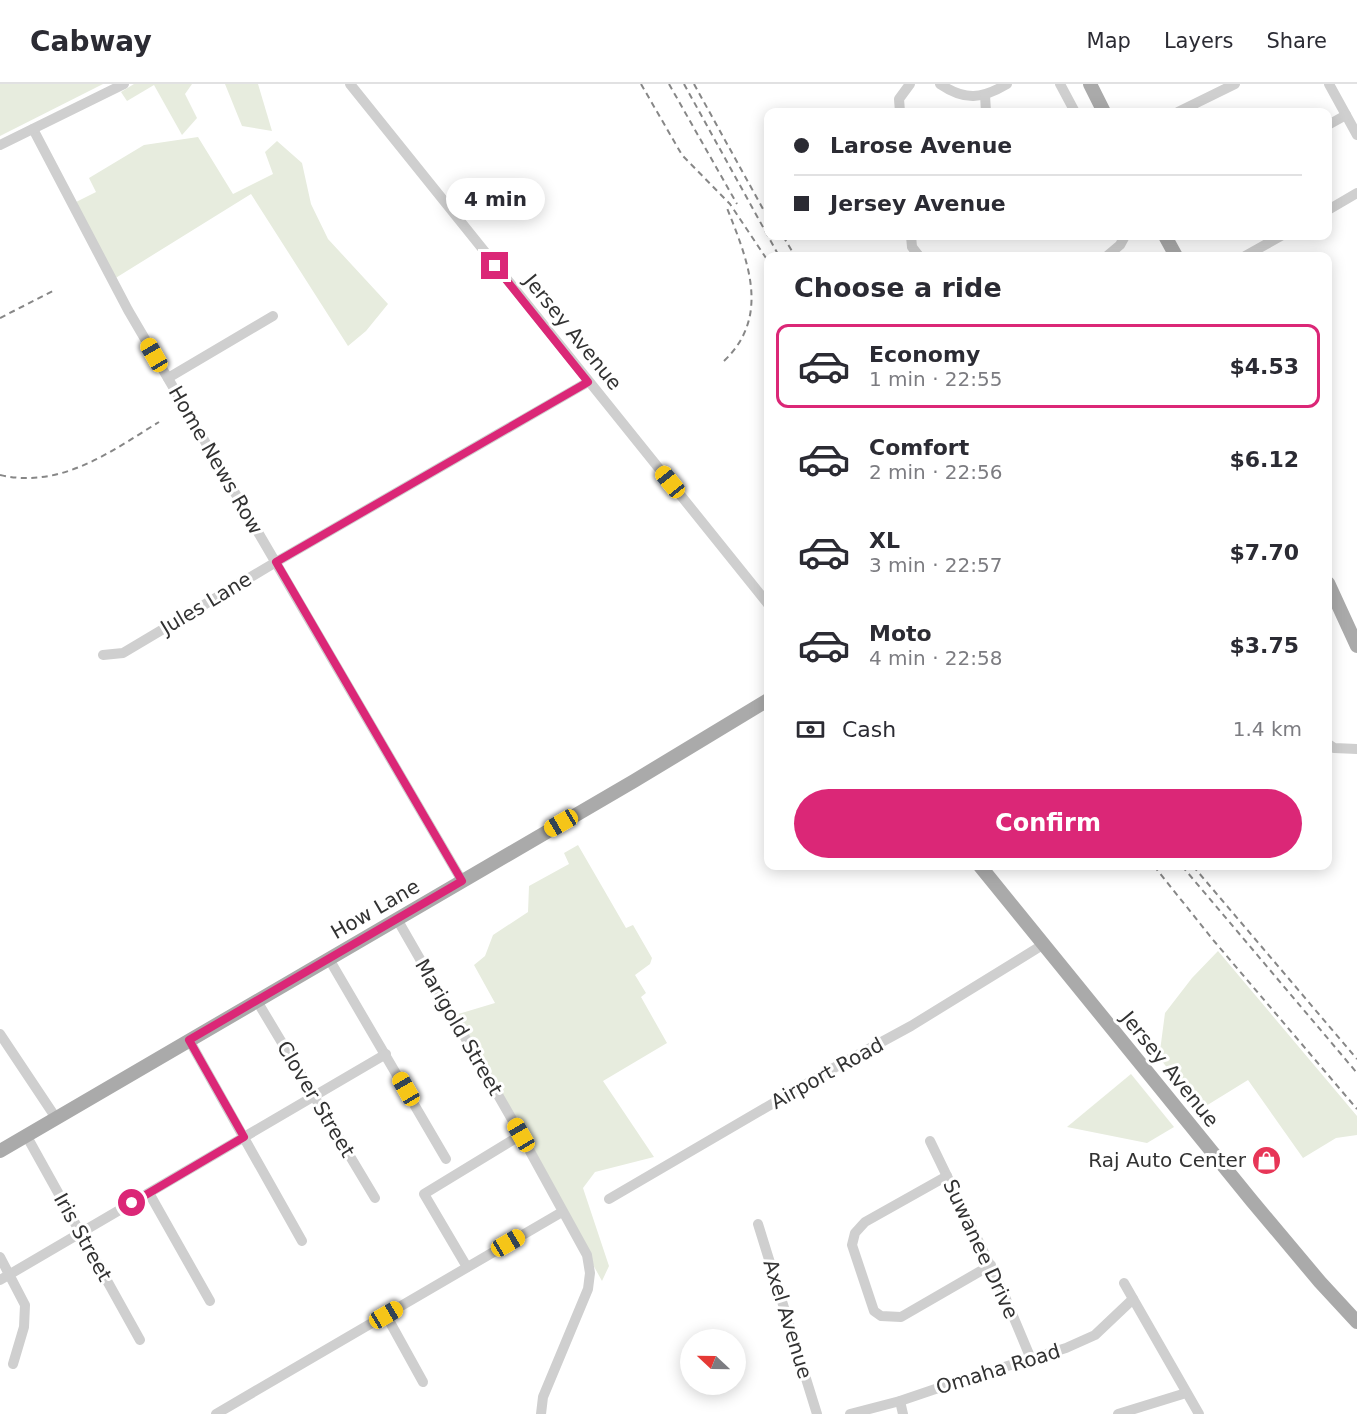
<!DOCTYPE html>
<meta charset="utf-8">
<style>
:root{--surface:#fff;--page:#f7f7f7;--text:#2b2b33;--muted:#7c7c81;--line:#e1e1e2;--accent:#db2777}
body{margin:0;font-family:"DejaVu Sans",sans-serif;background:var(--page);color:var(--text);height:100vh;display:flex;flex-direction:column;font-size:22px;white-space:nowrap}
*{box-sizing:border-box;margin:0}
p{font-size:20px;color:var(--muted)}
.icon{flex:none;width:33px;height:33px;fill:none;stroke:currentColor;stroke-width:2;stroke-linecap:round;stroke-linejoin:round}
.map{position:relative;flex:1;overflow:hidden}
.panel{position:absolute;left:764px;top:168px;width:568px;height:618px;display:flex;flex-direction:column;background:var(--surface);border-radius:12px;box-shadow:0 3px 15px #0003}
.panel>*{flex:none}
.guide{position:absolute;left:764px;top:24px;width:568px;height:132px;border-radius:12px;box-shadow:0 3px 15px #0003;display:grid;align-content:center;height:132px;padding:0 30px;background:var(--surface)}
.needle{width:39px;rotate:292deg}
.controls{position:absolute;left:680px;top:1245px;display:grid;gap:12px}
.controls a{display:grid;place-items:center;width:66px;height:66px;border-radius:50%;background:var(--surface);box-shadow:0 3px 15px #0003;font-size:30px}
.end{position:absolute;width:27px;height:27px;margin:-14px;border:8px solid #db2777;background:#fff;box-shadow:0 0 0 3px #fff}
.from{border-radius:50%}
.bubble{position:absolute;height:42px;border-radius:21px;background:var(--surface);box-shadow:0 3px 15px #0003;font-size:20px;font-weight:600;line-height:42px;text-align:center}
.car{position:absolute;width:18px;height:36px;margin:-18px -9px;border-radius:8px;box-shadow:0 0 4px 2px #0007;background:linear-gradient(#f5c518 24%,#345 0 40%,#f5c518 0 76%,#345 0 86%,#f5c518 0)}
.guide b{display:flex;align-items:center;gap:21px;height:57px;font-size:22px}
.guide b+b{border-top:2px solid var(--line)}
.guide i{width:15px;height:15px;background:var(--text)}
ul{padding:0;list-style:none}
li{display:flex;align-items:center;gap:18px;height:84px;margin:0 12px 9px;padding:0 18px;border:3px solid transparent;border-radius:12px}
li div{flex:1}
li b{display:block;font-size:22px}
li em{font-style:normal;font-weight:600}
li.current{border-color:var(--accent)}
li>.icon{width:54px;height:54px;stroke-width:1.5}
h2{padding:0 30px;font-size:27px;line-height:72px}
.pay{display:flex;align-items:center;gap:15px;height:66px;padding:0 30px;font-size:22px}
.pay p{margin-inline-start:auto}
.action{display:flex;gap:12px;margin-top:auto;padding:12px 30px}
.action a{flex:1;height:69px;border-radius:36px;background:var(--accent);color:#fff;font-size:24px;font-weight:600;line-height:69px;text-align:center}
header{display:flex;align-items:center;gap:36px;box-sizing:border-box;height:84px;padding:0 30px;background:var(--surface);border-bottom:2px solid var(--line)}
header strong{font-size:28px}
nav{display:flex;gap:33px;margin-inline-start:auto;font-size:21px}
.map>svg:first-child{display:block}
.green{fill:#e7ecde}
.lines{fill:none;stroke-linecap:round;stroke-linejoin:round}
.minor{stroke:#cfcfcf;stroke-width:10}
.major{stroke:#aaa;stroke-width:14}
.rail{stroke:#878787;stroke-width:2;stroke-dasharray:6 4.5;stroke-linecap:butt}
.route{stroke:#db2777;stroke-width:8}
.labels{text-anchor:middle;dominant-baseline:central;stroke-width:6;stroke-linejoin:round;paint-order:stroke}
.street-label{font-size:20px;fill:#323232;stroke:#fff}
.poi-label{font-size:20px;fill:#323232;stroke:#fff;text-anchor:end}
</style>
<header>
<strong>Cabway</strong>
<nav><a>Map</a><a>Layers</a><a>Share</a></nav>
</header>
<div class="map">
<svg width="1357" height="1330" viewBox="0 0 1357 1330">
<rect width="100%" height="100%" fill="#fff"/>
<g class="green">
<polygon points="0,0 103,0 0,52"/>
<polygon points="134,0 192,0 185,10 197,34 182,51 154,1 127,17 121,8"/>
<polygon points="225,0 258,0 272,47 242,42"/>
<polygon points="198,53 233,110 273,90 265,68 277,57 302,79 311,120 328,155 388,220 366,247 348,262 251,110 114,195 74,119 96,108 89,94 144,61"/>
<polygon points="578,761 626,844 633,841 652,874 650,880 635,891 646,909 641,913 667,959 603,997 654,1073 595,1088 583,1104 609,1182 602,1197 455,931 495,919 474,881 485,872 493,851 528,828 529,802 569,780 564,769"/>
<polygon points="1218,867 1357,1032 1357,1051 1336,1054 1303,1074 1248,996 1201,1025 1156,970 1160,967 1165,929 1192,894"/>
<polygon points="1131,990 1174,1043 1147,1059 1067,1043"/>
</g>
<g class="lines">
<g class="minor">
<polyline points="350,0 768,520"/>
<path d="M 940,0 C 965,17 982,15 1007,0"/>
<polyline points="1060,0 1075,28"/>
<polyline points="1329,0 1357,51"/>
<polyline points="985,11 986,28"/>
<polyline points="900,28 899,15 910,0"/>
<polyline points="1178,28 1235,0"/>
<polyline points="1328,41 1346,31"/>
<polyline points="33,45 128,226 462,797"/>
<polyline points="0,61 124,0"/>
<polyline points="1328,126 1357,109"/>
<polyline points="911,152 912,163 919,172"/>
<polyline points="1107,172 1120,161 1125,152"/>
<polyline points="1245,172 1281,152"/>
<polyline points="168,294 273,232"/>
<polyline points="103,571 123,569 276,478 588,298"/>
<polyline points="1328,660 1334,664 1357,665"/>
<polyline points="397,835 521,1051 587,1171 590,1189 588,1205 543,1313 541,1330"/>
<polyline points="329,875 446,1075"/>
<polyline points="257,917 375,1114"/>
<polyline points="0,950 56,1034"/>
<polyline points="189,956 302,1157"/>
<polyline points="26,1051 140,1256"/>
<polyline points="930,1057 1003,1208 1031,1275"/>
<polyline points="947,1092 865,1138 855,1149 852,1161 874,1227 881,1232 901,1233 991,1181"/>
<polyline points="149,1109 210,1217"/>
<polyline points="609,1115 830,986 911,942 1044,860"/>
<polyline points="758,1140 817,1330"/>
<polyline points="0,1173 25,1221 24,1243 13,1280"/>
<polyline points="467,1183 424,1110 521,1051"/>
<polyline points="0,1196 386,970"/>
<polyline points="1124,1199 1199,1330"/>
<polyline points="386,1231 423,1298"/>
<polyline points="900,1317 903,1330"/>
<polyline points="216,1330 562,1128"/>
<polyline points="850,1330 900,1317 956,1298 1066,1264 1095,1251 1133,1215"/>
<polyline points="1118,1330 1186,1309"/>
</g>
<g class="major">
<polyline points="1090,0 1104,28"/>
<polyline points="1165,152 1176,172"/>
<polyline points="1328,499 1357,562"/>
<polyline points="980,782 1252,1117 1320,1198 1357,1238"/>
<polyline points="0,1067 634,697 768,616"/>
</g>
<g class="rail">
<polyline points="641,0 682,71 730,120 766,174"/>
<polyline points="669,0 737,120"/>
<polyline points="684,0 779,172"/>
<polyline points="694,0 768,134"/>
<polyline points="783,152 795,172"/>
<polyline points="0,234 53,207"/>
<path d="M 724,277 C 771,232 748,177 727,124"/>
<path d="M 0,391 C 61,405 110,368 159,338"/>
<polyline points="1154,782 1214,857 1357,1025"/>
<polyline points="1182,782 1357,989"/>
<polyline points="1193,782 1357,975"/>
</g>
</g>
<g class="lines">
<polyline class="route" points="132,1119 244,1053 189,956 462,797 276,478 588,298 495,182"/>
</g>
<defs>
<symbol id="shop-disc" viewBox="-11 -11 22 22"><circle r="9.5" fill="#e73657" stroke="#fff"/><path d="M-5-2.5h2.3a2.7 3.5 0 0 1 5.4 0H5L5.5 6h-11ZM-1.5-2.5h3a1.5 2.3 0 0 0-3 0Z" fill="#fff"/></symbol>
</defs>
<g fill-rule="evenodd">
<use href="#shop-disc" x="1250" y="1060" width="33" height="33"/>
</g>
<g class="labels">
<g class="street-label">
<text transform="translate(573 248) rotate(51)">Jersey Avenue</text>
<text transform="translate(216 376) rotate(60)">Home News Row</text>
<text transform="translate(206 519) rotate(-31)">Jules Lane</text>
<text transform="translate(375 825) rotate(-30)">How Lane</text>
<text transform="translate(459 943) rotate(60)">Marigold Street</text>
<text transform="translate(1170 985) rotate(51)">Jersey Avenue</text>
<text transform="translate(827 989) rotate(-29)">Airport Road</text>
<text transform="translate(316 1015) rotate(59)">Clover Street</text>
<text transform="translate(83 1153) rotate(61)">Iris Street</text>
<text transform="translate(981 1165) rotate(65)">Suwanee Drive</text>
<text transform="translate(788 1235) rotate(73)">Axel Avenue</text>
<text transform="translate(998 1285) rotate(-17)">Omaha Road</text>
</g>
<g class="poi-label">
<text x="1246" y="1076">Raj Auto Center</text>
</g>
</g>
</svg>
<div class="controls">
<a><svg class="needle" viewBox="-14 -14 28 28"><path d="M0-13l5 13h-10z" fill="#e53935"/><path d="M0 13l5-13h-10z" fill="#7c7c81"/></svg></a>
</div>
<i class="end from" style="left:132px;top:1119px"></i>
<i class="end" style="left:495px;top:182px"></i>
<div class="bubble" style="left:446px;top:94px;width:99px">4 min</div>
<i class="car" style="left:154px;top:271px;rotate:330deg"></i>
<i class="car" style="left:670px;top:398px;rotate:321deg"></i>
<i class="car" style="left:561px;top:739px;rotate:240deg"></i>
<i class="car" style="left:406px;top:1005px;rotate:330deg"></i>
<i class="car" style="left:521px;top:1051px;rotate:330deg"></i>
<i class="car" style="left:508px;top:1159px;rotate:60deg"></i>
<i class="car" style="left:386px;top:1231px;rotate:60deg"></i>
<div class="guide">
<b><i class="from"></i>Larose Avenue</b>
<b><i></i>Jersey Avenue</b>
</div>
<section class="panel">
<h2>Choose a ride</h2>
<ul>
<li class="current"><svg class="icon" aria-label="car" viewBox="0 0 24 24"><path d="M5 17H2v-5l4-1 3-4h7l3 4 3 1v5h-3M9 17h6M6 11h13"/><circle cx="7" cy="17" r="2"/><circle cx="17" cy="17" r="2"/></svg><div><b>Economy</b><p>1 min · 22:55</p></div><em>$4.53</em></li>
<li><svg class="icon" aria-label="car" viewBox="0 0 24 24"><path d="M5 17H2v-5l4-1 3-4h7l3 4 3 1v5h-3M9 17h6M6 11h13"/><circle cx="7" cy="17" r="2"/><circle cx="17" cy="17" r="2"/></svg><div><b>Comfort</b><p>2 min · 22:56</p></div><em>$6.12</em></li>
<li><svg class="icon" aria-label="car" viewBox="0 0 24 24"><path d="M5 17H2v-5l4-1 3-4h7l3 4 3 1v5h-3M9 17h6M6 11h13"/><circle cx="7" cy="17" r="2"/><circle cx="17" cy="17" r="2"/></svg><div><b>XL</b><p>3 min · 22:57</p></div><em>$7.70</em></li>
<li><svg class="icon" aria-label="car" viewBox="0 0 24 24"><path d="M5 17H2v-5l4-1 3-4h7l3 4 3 1v5h-3M9 17h6M6 11h13"/><circle cx="7" cy="17" r="2"/><circle cx="17" cy="17" r="2"/></svg><div><b>Moto</b><p>4 min · 22:58</p></div><em>$3.75</em></li>
</ul>
<div class="pay"><svg class="icon" aria-label="cash" viewBox="0 0 24 24"><path d="M3 7h18v10H3z"/><circle cx="12" cy="12" r="2"/></svg>Cash<p>1.4 km</p></div>
<div class="action"><a>Confirm</a></div>
</section>
</div>
